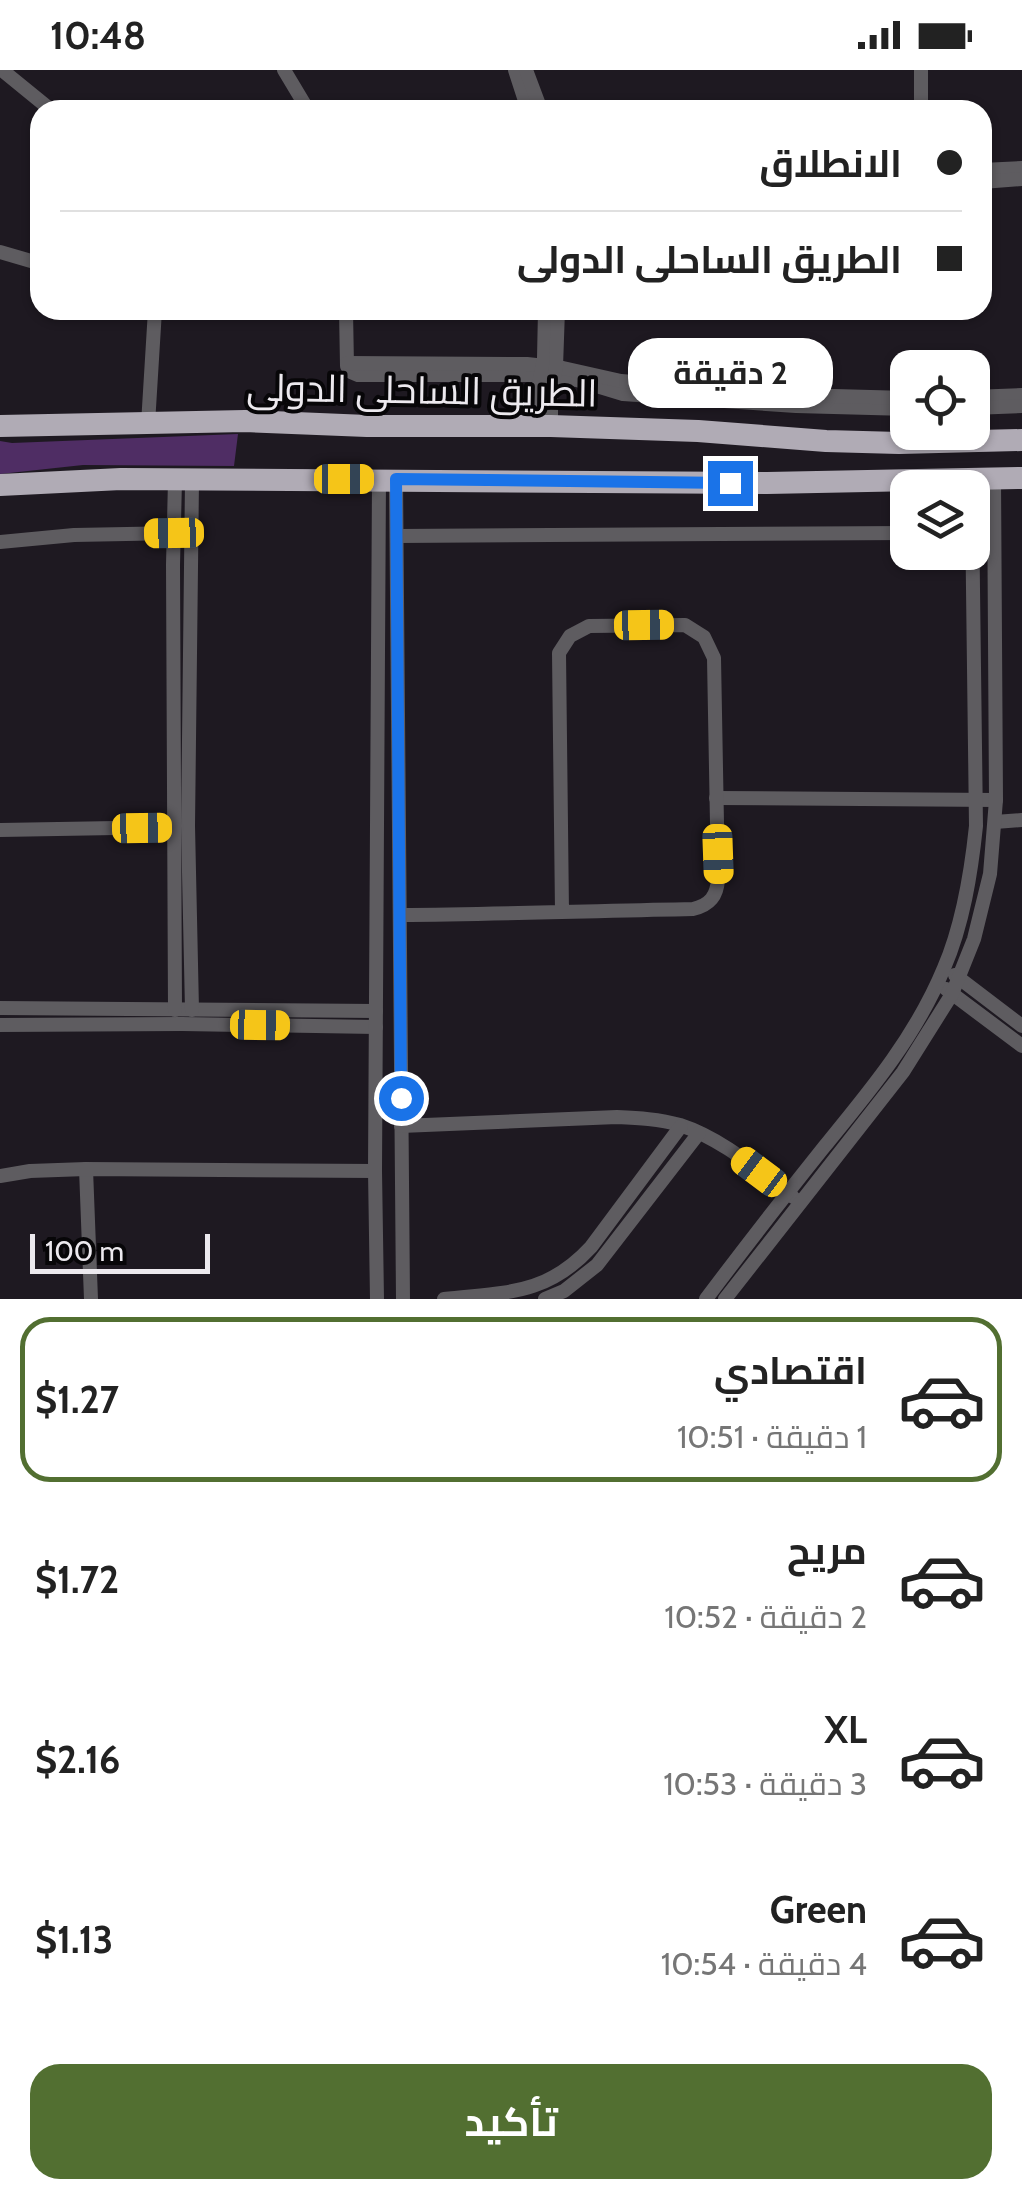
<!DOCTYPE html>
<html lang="ar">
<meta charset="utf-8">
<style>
:root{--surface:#fff;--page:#f6f6f6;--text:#222;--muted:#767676;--line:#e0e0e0;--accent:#526f31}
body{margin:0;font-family:Cabin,Cairo,sans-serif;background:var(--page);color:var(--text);direction:rtl;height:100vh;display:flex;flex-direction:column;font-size:38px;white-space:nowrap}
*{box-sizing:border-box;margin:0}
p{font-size:32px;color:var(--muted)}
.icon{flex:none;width:55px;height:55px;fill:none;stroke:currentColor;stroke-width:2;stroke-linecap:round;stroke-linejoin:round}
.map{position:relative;height:1229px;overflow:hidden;direction:ltr}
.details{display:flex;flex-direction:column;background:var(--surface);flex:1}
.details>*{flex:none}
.hud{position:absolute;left:30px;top:30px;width:962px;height:220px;border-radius:30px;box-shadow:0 2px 8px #0004;direction:rtl;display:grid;align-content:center;height:220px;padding:0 30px;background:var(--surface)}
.controls{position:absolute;left:890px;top:280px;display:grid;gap:20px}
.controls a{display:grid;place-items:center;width:100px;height:100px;border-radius:20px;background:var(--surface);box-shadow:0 2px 8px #0004;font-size:50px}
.scale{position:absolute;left:30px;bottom:25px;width:180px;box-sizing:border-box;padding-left:10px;border:5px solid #ece9ee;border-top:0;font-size:28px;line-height:35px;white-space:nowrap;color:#ece9ee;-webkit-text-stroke:8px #070608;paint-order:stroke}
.end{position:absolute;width:45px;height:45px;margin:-22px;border:12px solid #1a73e8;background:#fff;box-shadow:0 0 0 5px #fff}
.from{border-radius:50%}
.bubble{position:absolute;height:70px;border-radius:30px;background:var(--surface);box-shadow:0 2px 8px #0004;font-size:32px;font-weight:700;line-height:70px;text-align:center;direction:rtl}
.car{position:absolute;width:30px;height:60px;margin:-30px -15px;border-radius:12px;box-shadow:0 0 8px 2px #0007;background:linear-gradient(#f5c518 24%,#345 0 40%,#f5c518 0 76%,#345 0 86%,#f5c518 0)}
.hud b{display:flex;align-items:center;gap:35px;height:95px;font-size:38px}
.hud b+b{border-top:2px solid var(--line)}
.hud i{width:25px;height:25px;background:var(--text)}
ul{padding:18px 0 0;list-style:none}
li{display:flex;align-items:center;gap:30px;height:165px;margin:0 20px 15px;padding:0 10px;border:5px solid transparent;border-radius:30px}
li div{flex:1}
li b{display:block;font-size:38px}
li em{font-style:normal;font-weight:700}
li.on{border-color:var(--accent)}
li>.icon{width:90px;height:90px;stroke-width:1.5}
.button{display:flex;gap:20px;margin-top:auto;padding:20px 30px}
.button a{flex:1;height:115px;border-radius:30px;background:var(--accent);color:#fff;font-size:40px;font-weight:700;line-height:115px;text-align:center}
.status{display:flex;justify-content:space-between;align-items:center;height:70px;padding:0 50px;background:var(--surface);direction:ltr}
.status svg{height:28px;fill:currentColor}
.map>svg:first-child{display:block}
.green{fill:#4f2d64}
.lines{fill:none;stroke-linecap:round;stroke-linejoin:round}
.minor{stroke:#5e5c60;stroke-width:14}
.trunk{stroke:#b0abb5;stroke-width:22}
.route{stroke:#1a73e8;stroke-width:12}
.labels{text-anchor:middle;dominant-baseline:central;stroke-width:8;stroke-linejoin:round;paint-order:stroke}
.street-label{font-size:38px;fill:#ece9ee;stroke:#070608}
</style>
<div class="status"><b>10:48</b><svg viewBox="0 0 49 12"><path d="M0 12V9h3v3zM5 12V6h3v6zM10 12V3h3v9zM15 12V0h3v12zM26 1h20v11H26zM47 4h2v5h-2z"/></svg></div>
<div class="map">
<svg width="1022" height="1229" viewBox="0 0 1022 1229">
<rect width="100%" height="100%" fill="#1e1921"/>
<polygon class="green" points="238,364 234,396 83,395 0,404 0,371 12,373"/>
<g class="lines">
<g class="minor">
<polyline points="2,0 51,40"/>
<polyline points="284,0 308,40"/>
<polyline points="515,0 528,40"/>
<polyline points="526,0 541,40"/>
<polyline points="921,40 921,0"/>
<polyline points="982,100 1022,98"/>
<polyline points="982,112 1022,109"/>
<polyline points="0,182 31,191 40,191"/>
<polyline points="346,240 347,296 351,302 358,305 541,305 577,310 623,324 796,336 908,339"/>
<polyline points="347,293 527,294 563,298 621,311 797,325 908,328"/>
<polyline points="972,327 1022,325"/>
<polyline points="972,338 1022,336"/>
<polyline points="148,354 155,240"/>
<polyline points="536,356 538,319 544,288 545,240"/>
<polyline points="551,356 551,322 556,297 558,240"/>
<polyline points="396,409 403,1229"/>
<polyline points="398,466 908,463"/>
<polyline points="0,472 74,465 179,463"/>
<polyline points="716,728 996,730"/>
<polyline points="995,752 1022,750"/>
<polyline points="0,760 174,757"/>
<path d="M 400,845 C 498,844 596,841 693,839 C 710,835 717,826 718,809 L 714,588 L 704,567 L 685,555 L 589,556 L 570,566 L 559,583 L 562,842"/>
<polyline points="955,905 1022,956"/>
<polyline points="946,919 1022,976"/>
<polyline points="0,938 376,941"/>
<polyline points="175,940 173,495 175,410"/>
<polyline points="192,940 188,756 192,411"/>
<polyline points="0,955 182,954 376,957"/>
<path d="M 401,1056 L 617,1047 C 638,1048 659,1049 680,1055 C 723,1069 758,1101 793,1127"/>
<polyline points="86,1099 91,1229"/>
<polyline points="0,1106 30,1101 86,1099 375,1101"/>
<polyline points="377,1229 375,1101 379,409"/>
<path d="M 444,1229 C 505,1222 546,1226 591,1177 L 681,1056"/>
<polyline points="545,1229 564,1221 597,1195 699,1063"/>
<path d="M 706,1229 C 745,1177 784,1127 824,1077 C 870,1021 916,966 944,898 C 963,854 971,804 976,756 L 972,439"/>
<polyline points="725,1229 903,1002 952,924 974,869 990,804 996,730 994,409"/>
</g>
<g class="trunk">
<polyline points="0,356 245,351 367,356 551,356 698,361 826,371 899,373 1022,370"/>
<polyline points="0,415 121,409 767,413 1022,408"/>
</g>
</g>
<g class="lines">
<polyline class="route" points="401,1028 396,409 730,413"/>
</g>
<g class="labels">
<g class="street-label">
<text transform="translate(422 320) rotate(1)">الطريق الساحلى الدولى</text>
</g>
</g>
</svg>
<div class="controls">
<a><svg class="icon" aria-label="locate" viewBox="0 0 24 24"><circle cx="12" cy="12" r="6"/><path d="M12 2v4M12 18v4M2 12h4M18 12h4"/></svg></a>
<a><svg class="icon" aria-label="layers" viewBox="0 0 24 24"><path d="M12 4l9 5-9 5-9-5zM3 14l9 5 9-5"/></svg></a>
</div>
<div class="scale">100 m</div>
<i class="end from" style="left:401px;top:1028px"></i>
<i class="end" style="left:730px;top:413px"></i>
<div class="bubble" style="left:628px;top:268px;width:205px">2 دقيقة</div>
<i class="car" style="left:344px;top:409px;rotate:90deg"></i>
<i class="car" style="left:174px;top:463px;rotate:269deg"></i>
<i class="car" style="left:644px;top:555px;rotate:89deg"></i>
<i class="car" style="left:142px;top:758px;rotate:89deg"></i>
<i class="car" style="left:718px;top:784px;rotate:178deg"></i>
<i class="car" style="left:260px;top:955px;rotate:91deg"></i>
<i class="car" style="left:759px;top:1102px;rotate:307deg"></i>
<div class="hud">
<b><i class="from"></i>الانطلاق</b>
<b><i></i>الطريق الساحلى الدولى</b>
</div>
</div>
<section class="details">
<ul>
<li class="on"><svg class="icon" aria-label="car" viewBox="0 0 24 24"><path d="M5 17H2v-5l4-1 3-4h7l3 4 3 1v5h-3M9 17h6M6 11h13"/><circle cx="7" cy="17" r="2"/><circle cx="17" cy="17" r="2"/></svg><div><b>اقتصادي</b><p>1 دقيقة · 10:51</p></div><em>$1.27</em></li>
<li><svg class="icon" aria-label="car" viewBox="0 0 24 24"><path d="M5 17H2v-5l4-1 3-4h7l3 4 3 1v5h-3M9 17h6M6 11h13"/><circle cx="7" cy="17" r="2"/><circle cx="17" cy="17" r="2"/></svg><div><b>مريح</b><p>2 دقيقة · 10:52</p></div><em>$1.72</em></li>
<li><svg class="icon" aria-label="car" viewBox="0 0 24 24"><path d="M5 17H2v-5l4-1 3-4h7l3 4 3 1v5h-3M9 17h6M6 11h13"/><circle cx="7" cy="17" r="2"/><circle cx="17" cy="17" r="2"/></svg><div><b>XL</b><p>3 دقيقة · 10:53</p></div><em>$2.16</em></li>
<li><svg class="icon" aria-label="car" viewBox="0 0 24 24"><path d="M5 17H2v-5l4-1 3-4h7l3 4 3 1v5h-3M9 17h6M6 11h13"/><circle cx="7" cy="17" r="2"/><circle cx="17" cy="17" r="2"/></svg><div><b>Green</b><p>4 دقيقة · 10:54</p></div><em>$1.13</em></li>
</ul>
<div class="button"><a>تأكيد</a></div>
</section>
